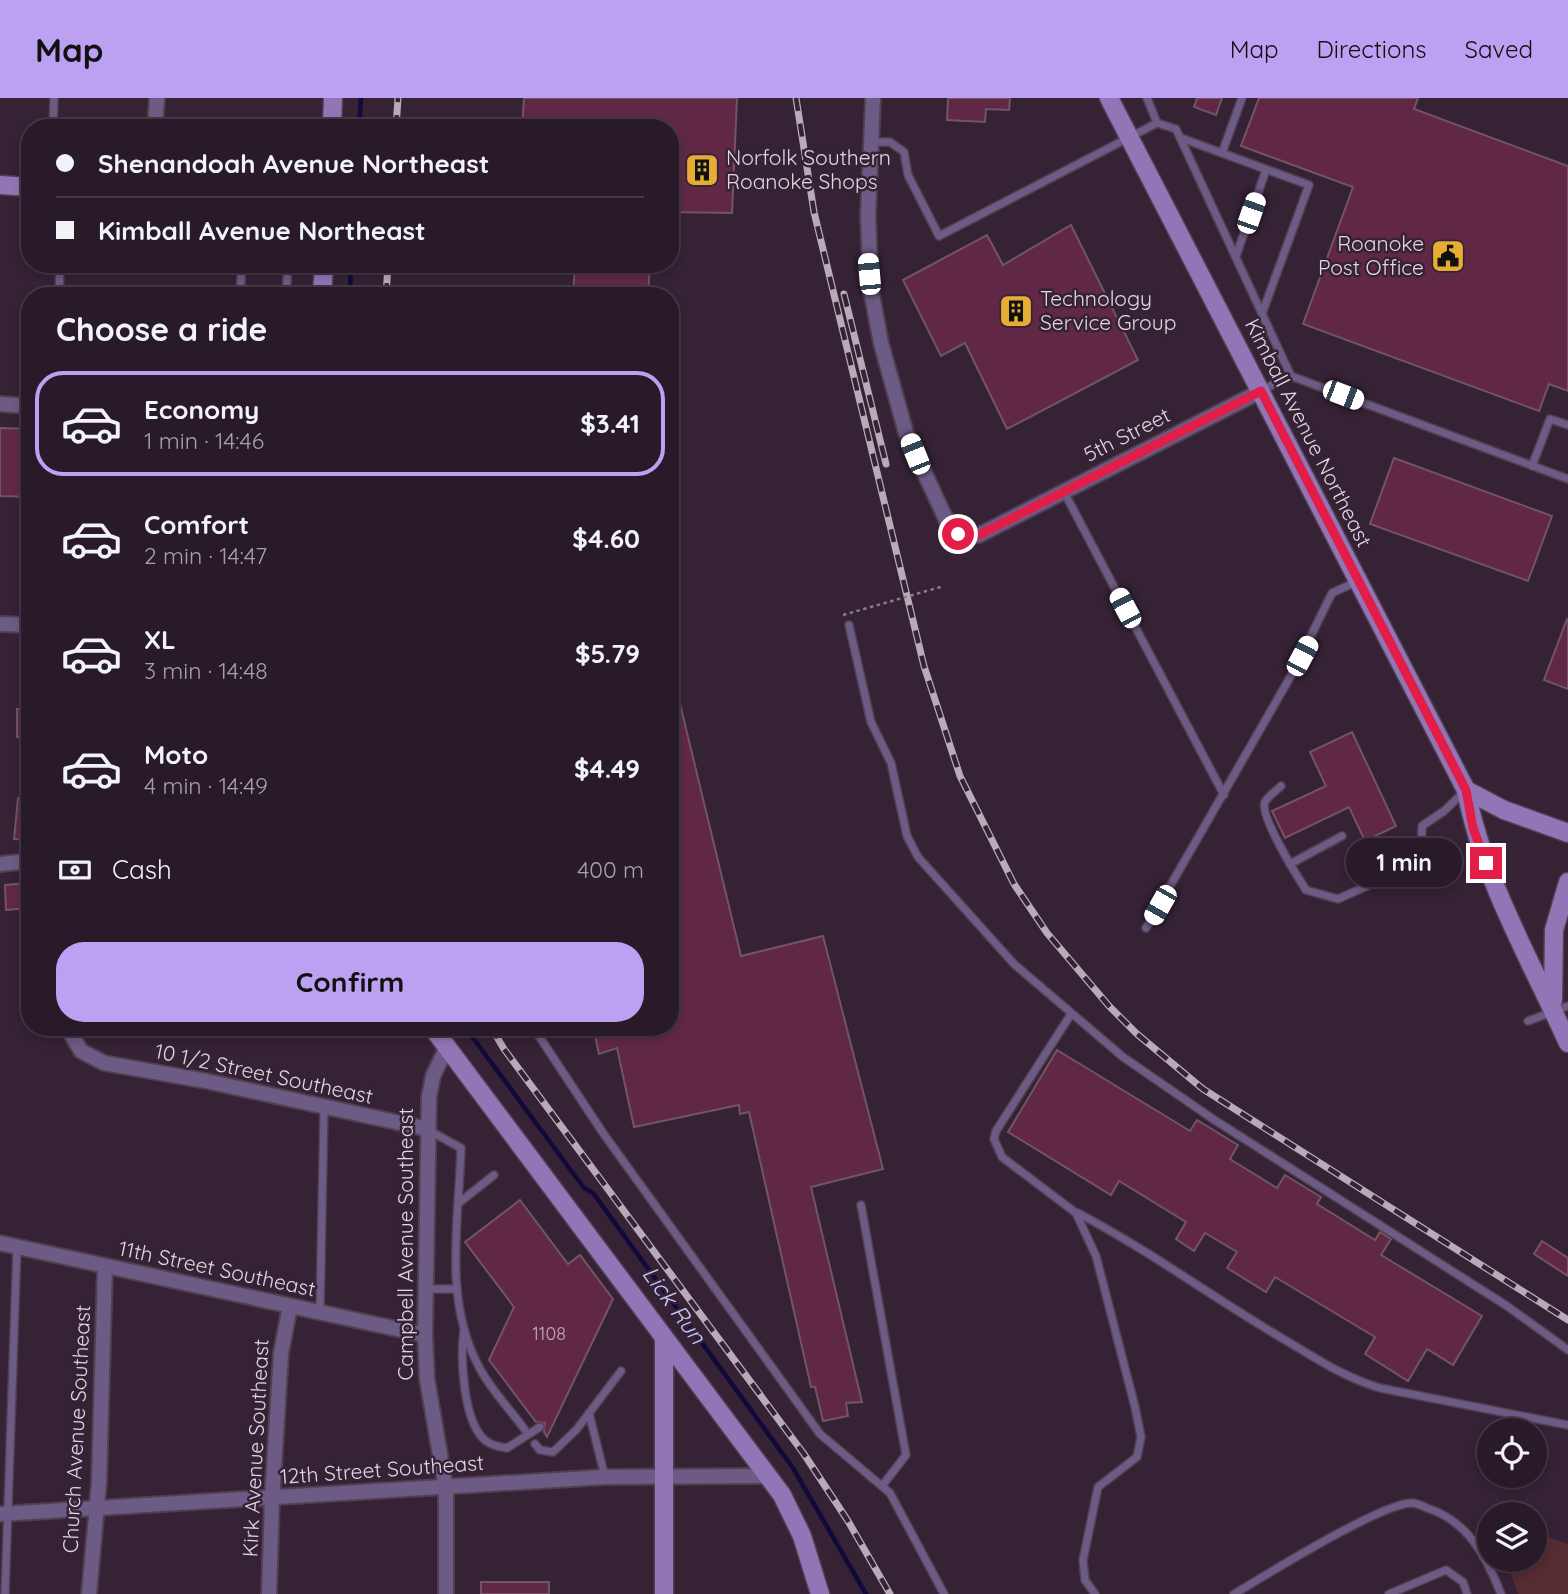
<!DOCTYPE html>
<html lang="en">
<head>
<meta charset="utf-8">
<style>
  body { margin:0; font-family:Quicksand,sans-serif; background:#342734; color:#f1f3f6; height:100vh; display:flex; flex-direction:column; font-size:26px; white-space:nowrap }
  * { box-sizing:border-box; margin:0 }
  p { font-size:23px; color:#a5a1a8 }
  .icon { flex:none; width:38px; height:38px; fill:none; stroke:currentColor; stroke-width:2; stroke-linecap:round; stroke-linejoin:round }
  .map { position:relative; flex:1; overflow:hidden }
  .panel { position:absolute; left:21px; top:189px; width:658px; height:749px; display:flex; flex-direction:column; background:#281a28; border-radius:28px; box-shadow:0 4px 10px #0003,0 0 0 2px #443845 }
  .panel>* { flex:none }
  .banner { position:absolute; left:21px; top:21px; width:658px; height:154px; border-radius:28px; box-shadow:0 4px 10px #0003,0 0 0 2px #443845; display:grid; align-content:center; height:154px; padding:0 35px; background:#281a28 }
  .buttons { position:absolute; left:1477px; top:1320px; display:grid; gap:14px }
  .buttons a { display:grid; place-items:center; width:70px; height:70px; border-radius:50%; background:#281a28; box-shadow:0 4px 10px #0003,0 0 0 2px #443845; font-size:35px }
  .end { position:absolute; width:32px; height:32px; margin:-16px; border:9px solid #e11d48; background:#fff; box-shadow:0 0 0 4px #fff }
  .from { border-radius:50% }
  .bubble { position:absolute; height:49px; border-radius:24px; background:#281a28; box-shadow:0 4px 10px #0003,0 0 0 2px #443845; font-size:23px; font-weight:800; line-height:49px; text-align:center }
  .car { position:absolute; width:21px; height:42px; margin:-21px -10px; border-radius:9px; box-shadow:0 0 5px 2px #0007; background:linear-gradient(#fff 24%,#345 0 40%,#fff 0 76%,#345 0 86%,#fff 0) }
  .banner b { display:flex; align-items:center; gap:24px; height:66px; font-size:26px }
  .banner b+b { border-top:2px solid #443845 }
  .banner i { width:18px; height:18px; background:#f1f3f6 }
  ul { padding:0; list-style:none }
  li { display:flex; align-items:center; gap:21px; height:105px; margin:0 14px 10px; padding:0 21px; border:4px solid transparent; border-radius:28px }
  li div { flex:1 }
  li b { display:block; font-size:26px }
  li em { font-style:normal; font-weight:800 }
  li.selected { border-color:#bca0f2 }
  li>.icon { width:63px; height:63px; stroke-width:1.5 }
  h2 { padding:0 35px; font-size:32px; line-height:84px }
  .pay { display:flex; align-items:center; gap:18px; height:77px; padding:0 35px; font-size:26px }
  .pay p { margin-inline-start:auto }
  .action { display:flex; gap:14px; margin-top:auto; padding:14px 35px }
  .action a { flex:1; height:80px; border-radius:28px; background:#bca0f2; color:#111; font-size:28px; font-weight:800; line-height:80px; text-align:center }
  header { display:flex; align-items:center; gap:42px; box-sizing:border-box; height:98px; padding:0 35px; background:#bca0f2; color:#111 }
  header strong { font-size:33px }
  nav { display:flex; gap:38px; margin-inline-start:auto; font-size:24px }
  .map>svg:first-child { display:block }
  .green { fill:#542c31 }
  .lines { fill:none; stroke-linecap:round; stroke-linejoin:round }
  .stream { stroke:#11093b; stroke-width:4.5 }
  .building { fill:#612846; stroke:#715562; stroke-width:2 }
  .lane-casing { stroke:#513f51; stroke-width:10 }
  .street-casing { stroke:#513f51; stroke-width:18 }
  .secondary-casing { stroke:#513f51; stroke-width:21 }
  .lane { stroke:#6c5b84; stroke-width:7 }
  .street { stroke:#6c5b84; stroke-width:14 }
  .secondary { stroke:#9275b7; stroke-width:18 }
  .rail-casing { stroke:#b8aab8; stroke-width:7 }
  .rail { stroke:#352235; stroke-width:4.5; stroke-dasharray:13; stroke-linecap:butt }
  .path-bridge { stroke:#8a7b8a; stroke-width:2.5; stroke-dasharray:3.5 3.5; stroke-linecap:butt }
  .route { stroke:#e11d48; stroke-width:9 }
  .labels { text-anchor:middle; stroke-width:5; stroke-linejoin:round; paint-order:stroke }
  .number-label { font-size:18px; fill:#c1aaba }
  .poi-label { font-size:21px; fill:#e1d5e1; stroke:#352235; text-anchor:start }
  .street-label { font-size:21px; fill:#e1d5e1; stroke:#352235 }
  .water-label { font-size:23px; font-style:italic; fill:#c4c9fd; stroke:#352235 }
</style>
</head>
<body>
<header>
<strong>Map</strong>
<nav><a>Map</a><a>Directions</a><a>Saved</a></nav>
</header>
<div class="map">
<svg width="1568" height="1496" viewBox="0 0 1568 1496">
  <rect width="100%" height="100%" fill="#352235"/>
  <polygon class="green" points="1535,1435 1568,1446 1568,1496 1518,1496 1505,1461 1535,1461"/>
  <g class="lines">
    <g class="stream">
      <polyline points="359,30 361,0"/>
      <polyline points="350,198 351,166"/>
      <polyline points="465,929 584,1090 593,1095 793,1370 866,1496"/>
    </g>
  </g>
  <g class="building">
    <polygon points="524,0 737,0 732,115 670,114 670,30 522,30"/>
    <polygon points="948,0 1010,0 1009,12 986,11 985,24 947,22"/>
    <polygon points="1197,0 1222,0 1216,17 1194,9"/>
    <polygon points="1259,0 1418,0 1414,11 1568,68 1568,293 1549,286 1539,313 1303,226 1353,89 1241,48"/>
    <polygon points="1071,127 1138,262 1007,331 965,245 941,258 903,182 987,137 1003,167"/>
    <polygon points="575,166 650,166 648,198 573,198"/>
    <polygon points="0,330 30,331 30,399 0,398"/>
    <polygon points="1394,360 1552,418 1528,483 1370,426"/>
    <polygon points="1567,521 1568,522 1568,591 1544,582"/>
    <polygon points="675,585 741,858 823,838 883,1071 811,1089 862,1304 846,1305 848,1318 823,1323 815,1289 811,1289 749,1014 740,1016 739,1007 634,1029 617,950 599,956 593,929 670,929 670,586"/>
    <rect x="17" y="611" width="13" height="28"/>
    <polygon points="1352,634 1396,728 1365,743 1349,709 1285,740 1272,713 1326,688 1310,654"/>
    <polygon points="18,700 30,701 30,742 14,741"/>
    <polygon points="27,785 28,810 6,812 5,787"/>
    <polygon points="1057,952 1190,1033 1197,1022 1238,1047 1230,1061 1277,1090 1285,1077 1321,1099 1317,1106 1375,1142 1380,1134 1391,1141 1381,1157 1482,1218 1453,1267 1427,1251 1408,1283 1365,1256 1375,1239 1275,1179 1266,1194 1227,1170 1237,1154 1205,1135 1194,1153 1176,1141 1186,1124 1119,1083 1111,1097 1008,1034"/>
    <polygon points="520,1102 568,1166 580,1157 613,1201 547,1339 544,1334 545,1325 536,1324 489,1262 514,1209 465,1144"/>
    <polygon points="1542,1143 1568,1160 1568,1178 1534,1156"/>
    <rect x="481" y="1484" width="68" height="12"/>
  </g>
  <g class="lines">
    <g class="lane-casing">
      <g id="lane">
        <polyline points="1147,0 1157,25"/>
        <polyline points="53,30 54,0"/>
        <polyline points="1181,40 1309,87 1263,213"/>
        <polyline points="871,44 890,44 904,54 908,77 939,138 1157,25 1176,31 1291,278"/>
        <polyline points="1222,55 1242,0"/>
        <polyline points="1236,158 1266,72"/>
        <polyline points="309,166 323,167"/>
        <polyline points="59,198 60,166"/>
        <polyline points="240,198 242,166"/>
        <polyline points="286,198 288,166"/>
        <polyline points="1262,292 1291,278 1568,381"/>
        <polyline points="1532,368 1550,321 1568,327"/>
        <polyline points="1064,394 1224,697"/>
        <polyline points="849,527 871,624 891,665 907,738 918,759 1014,866 1123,959 1213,1021 1507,1208 1568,1252"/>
        <path d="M1281 688C1276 693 1268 698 1265 704 1259 717 1297 778 1306 792L1338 801 1421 764 1422 728 1444 713 1465 693"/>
        <polyline points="1290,766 1342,738"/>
        <polyline points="1146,830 1292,576 1332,495 1358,483"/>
        <polyline points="1071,916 996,1033 994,1041 1002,1059 1076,1115 1096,1158 1135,1309 1141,1339 1137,1359 1098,1389 1083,1462 1085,1482 1095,1496"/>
        <polyline points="1528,923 1568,908"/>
        <polyline points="533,929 603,1035 820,1336 890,1395 944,1496"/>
        <path d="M428 1032 461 1050C459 1121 443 1200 478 1267 489 1290 510 1311 525 1332"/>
        <polyline points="460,1104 494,1077"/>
        <polyline points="861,1107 906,1357 882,1388"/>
        <path d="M1078 1115C1150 1153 1215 1201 1285 1242 1316 1260 1345 1280 1380 1290L1568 1327"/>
        <polyline points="425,1191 457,1191"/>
        <polyline points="320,1214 324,1009"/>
        <path d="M464 1232C460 1260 463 1325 486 1343 491 1347 500 1349 507 1350L540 1329"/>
        <polyline points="589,1315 605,1379"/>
        <polyline points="535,1346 540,1352 553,1354 577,1331 621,1273"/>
        <polyline points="5,1496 17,1149"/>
        <path d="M1234 1496C1266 1477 1380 1406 1411 1405 1416 1405 1423 1408 1427 1410 1468 1423 1486 1458 1501 1496"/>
        <polyline points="1389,1496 1446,1472 1463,1484 1467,1496"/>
      </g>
    </g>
    <g class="street-casing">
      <g id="street">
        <polyline points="873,0 868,118 871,192 881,245 906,335 950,430 967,438 979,437 1261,293"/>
        <polyline points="155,30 157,0"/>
        <polyline points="0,306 30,308"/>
        <polyline points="0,526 30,527"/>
        <polyline points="0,766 30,763"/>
        <polyline points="67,929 81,953 104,965 206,983 428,1031"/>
        <polyline points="0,1145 425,1237"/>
        <polyline points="0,1416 605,1379 768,1378"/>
        <polyline points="89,1496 99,1385 105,1168"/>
        <polyline points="269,1496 272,1401 281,1255 290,1208"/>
        <polyline points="446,1496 446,1391 427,1281 425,1237 429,999 433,978 447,949"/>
      </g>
    </g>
    <g class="secondary-casing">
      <g id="secondary">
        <path d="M1109 0 1466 692C1483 781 1531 863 1568 945"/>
        <polyline points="332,30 333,0"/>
        <polyline points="0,87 30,89"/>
        <polyline points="322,198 324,166"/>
        <polyline points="1466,692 1504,712 1568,735"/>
        <polyline points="1553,902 1554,832 1568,784"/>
        <polyline points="432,929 782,1397 802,1438 820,1496"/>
        <polyline points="664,1496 664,1243"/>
      </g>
    </g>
    <use href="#lane" class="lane"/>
    <use href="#street" class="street"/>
    <use href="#secondary" class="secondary"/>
    <g class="rail-casing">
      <g id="rail">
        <polyline points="796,0 814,114 924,568 960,678 1014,786 1047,835 1109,908 1137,936 1203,991 1568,1222"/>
        <polyline points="396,30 398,0"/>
        <polyline points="844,196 886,366"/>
        <polyline points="386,198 388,166"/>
        <polyline points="491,929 504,951 804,1356 848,1423 890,1496"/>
      </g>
    </g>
    <use href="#rail" class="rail"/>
    <polyline class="path-bridge" points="843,517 944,488"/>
  </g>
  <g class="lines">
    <polyline class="route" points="958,436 979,437 1261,293 1466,692 1473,730 1486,765"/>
  </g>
  <defs>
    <g id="building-square" transform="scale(1.75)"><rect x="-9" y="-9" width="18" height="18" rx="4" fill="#e6ac36" stroke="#352235"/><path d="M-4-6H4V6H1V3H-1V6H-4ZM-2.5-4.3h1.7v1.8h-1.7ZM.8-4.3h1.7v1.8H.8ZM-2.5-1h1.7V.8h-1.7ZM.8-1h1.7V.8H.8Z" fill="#111"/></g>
    <g id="civic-square" transform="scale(1.75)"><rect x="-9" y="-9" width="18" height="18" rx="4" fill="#e6ac36" stroke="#352235"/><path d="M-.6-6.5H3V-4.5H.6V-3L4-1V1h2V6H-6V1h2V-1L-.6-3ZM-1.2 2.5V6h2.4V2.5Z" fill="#111"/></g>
  </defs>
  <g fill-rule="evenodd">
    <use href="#building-square" x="702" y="72"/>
    <use href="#civic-square" x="1448" y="158"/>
    <use href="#building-square" x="1016" y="213"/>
  </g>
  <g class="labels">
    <g class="number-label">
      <text x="549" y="1242">1108</text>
    </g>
    <g class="poi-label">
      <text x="726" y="67">Norfolk Southern<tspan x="726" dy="24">Roanoke Shops</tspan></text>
      <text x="1424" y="153" text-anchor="end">Roanoke<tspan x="1424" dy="24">Post Office</tspan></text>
      <text x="1040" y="208">Technology<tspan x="1040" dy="24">Service Group</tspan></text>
    </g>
    <g class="street-label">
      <text transform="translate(1308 335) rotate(63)" y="7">Kimball Avenue Northeast</text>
      <text transform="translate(1127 337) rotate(-27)" y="7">5th Street</text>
      <text transform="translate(264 976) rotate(12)" y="7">10 1/2 Street Southeast</text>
      <text transform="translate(406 1146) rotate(-90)" y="7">Campbell Avenue Southeast</text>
      <text transform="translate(217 1171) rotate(12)" y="7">11th Street Southeast</text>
      <text transform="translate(77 1331) rotate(-87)" y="7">Church Avenue Southeast</text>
      <text transform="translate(256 1350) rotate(-87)" y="7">Kirk Avenue Southeast</text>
      <text transform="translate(382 1372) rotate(-4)" y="7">12th Street Southeast</text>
    </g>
    <g class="water-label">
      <text transform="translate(674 1207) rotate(54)" y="8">Lick Run</text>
    </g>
  </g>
</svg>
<div class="buttons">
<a><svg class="icon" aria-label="locate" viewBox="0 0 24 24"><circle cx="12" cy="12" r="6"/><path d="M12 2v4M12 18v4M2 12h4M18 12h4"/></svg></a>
<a><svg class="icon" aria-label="layers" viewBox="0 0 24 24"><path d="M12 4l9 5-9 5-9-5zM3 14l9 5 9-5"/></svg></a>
</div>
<i class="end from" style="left:958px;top:436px"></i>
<i class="end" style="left:1486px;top:765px"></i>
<div class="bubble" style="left:1346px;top:740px;width:116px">1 min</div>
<i class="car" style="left:1251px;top:115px;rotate:19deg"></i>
<i class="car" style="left:869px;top:176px;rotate:355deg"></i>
<i class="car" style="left:1343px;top:297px;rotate:111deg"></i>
<i class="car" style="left:915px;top:356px;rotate:338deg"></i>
<i class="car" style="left:1125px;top:510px;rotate:332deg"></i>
<i class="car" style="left:1302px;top:558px;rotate:28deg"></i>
<i class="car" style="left:1160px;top:807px;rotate:210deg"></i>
<div class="banner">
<b><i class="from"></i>Shenandoah Avenue Northeast</b>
<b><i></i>Kimball Avenue Northeast</b>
</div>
<section class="panel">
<h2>Choose a ride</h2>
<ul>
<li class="selected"><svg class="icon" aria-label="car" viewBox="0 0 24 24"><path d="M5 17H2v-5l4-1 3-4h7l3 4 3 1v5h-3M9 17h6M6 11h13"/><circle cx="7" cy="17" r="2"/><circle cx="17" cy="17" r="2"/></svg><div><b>Economy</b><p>1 min · 14:46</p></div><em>$3.41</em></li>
<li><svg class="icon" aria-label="car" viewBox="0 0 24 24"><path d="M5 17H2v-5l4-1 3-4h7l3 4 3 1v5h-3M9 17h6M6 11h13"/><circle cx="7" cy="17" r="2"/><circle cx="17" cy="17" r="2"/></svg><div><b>Comfort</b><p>2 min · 14:47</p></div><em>$4.60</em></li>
<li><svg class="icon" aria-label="car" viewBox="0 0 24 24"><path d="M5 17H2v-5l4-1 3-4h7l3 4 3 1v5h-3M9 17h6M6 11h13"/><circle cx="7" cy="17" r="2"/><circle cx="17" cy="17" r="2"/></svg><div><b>XL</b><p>3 min · 14:48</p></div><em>$5.79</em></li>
<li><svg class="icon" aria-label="car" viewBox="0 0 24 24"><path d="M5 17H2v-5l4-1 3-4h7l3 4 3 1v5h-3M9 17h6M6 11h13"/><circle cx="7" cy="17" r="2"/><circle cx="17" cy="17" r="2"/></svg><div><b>Moto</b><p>4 min · 14:49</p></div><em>$4.49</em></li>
</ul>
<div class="pay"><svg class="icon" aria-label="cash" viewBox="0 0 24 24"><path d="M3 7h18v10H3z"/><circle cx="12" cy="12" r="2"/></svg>Cash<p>400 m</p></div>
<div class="action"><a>Confirm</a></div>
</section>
</div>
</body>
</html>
